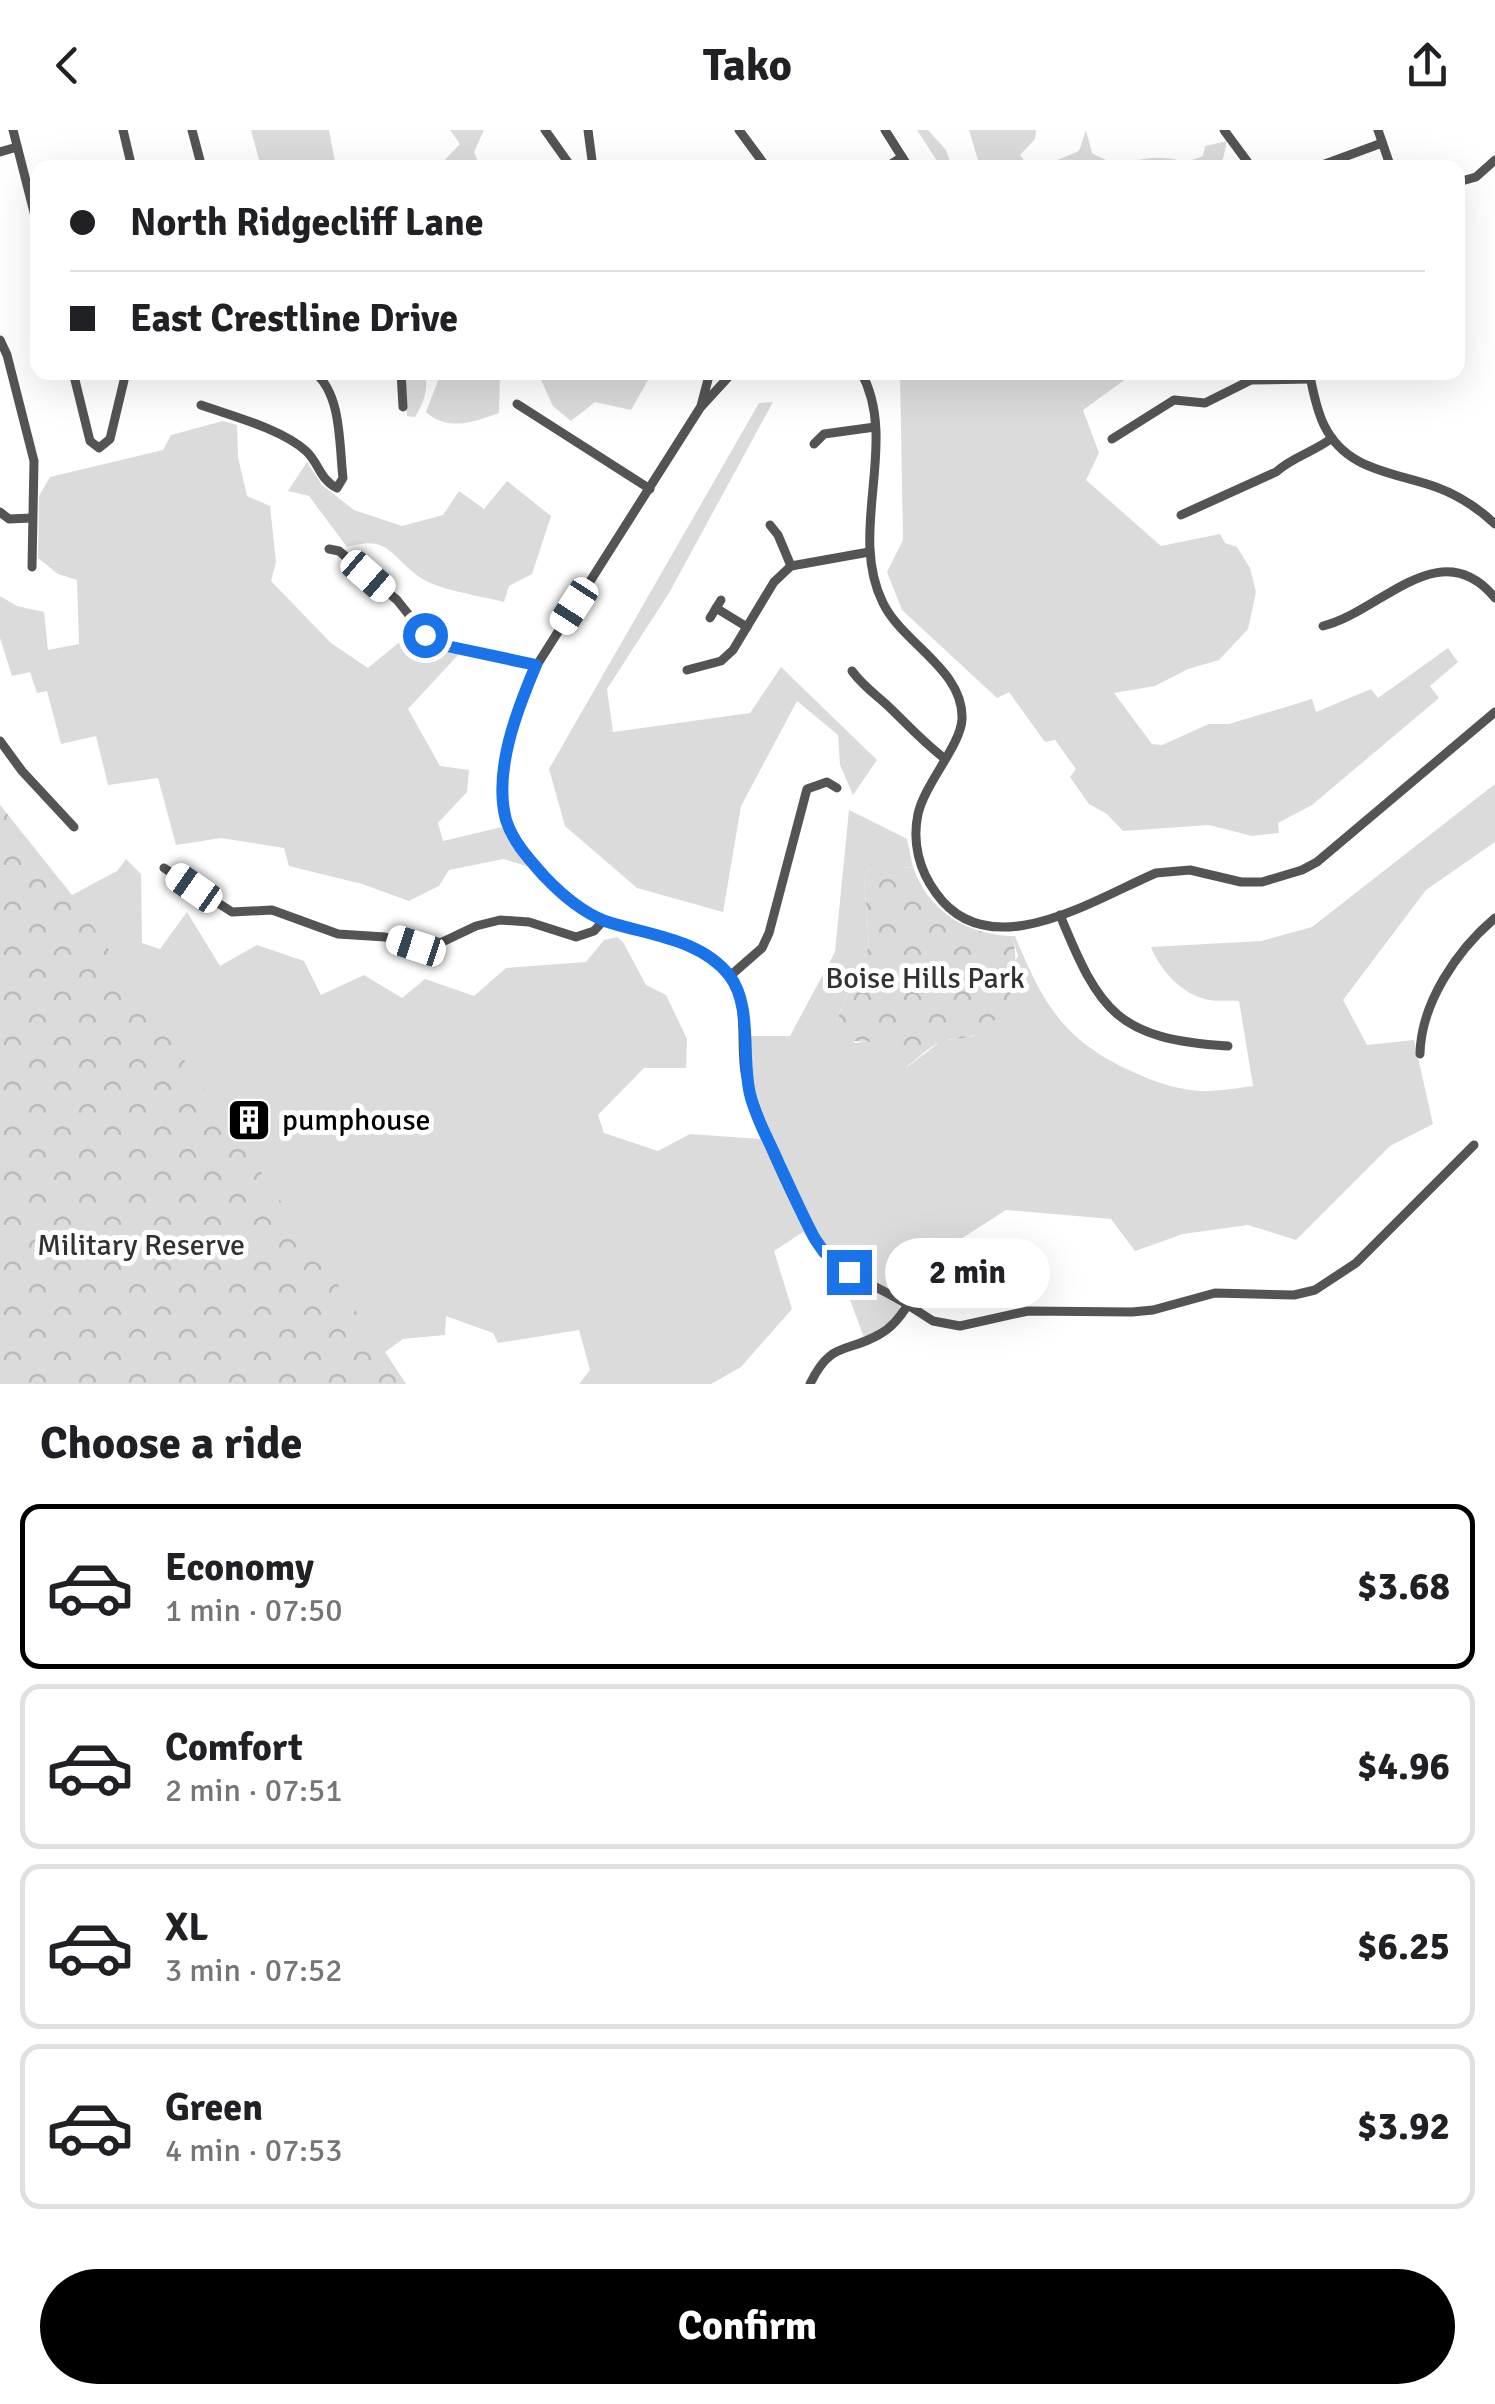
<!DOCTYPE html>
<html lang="en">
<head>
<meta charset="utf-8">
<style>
  body { margin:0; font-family:Signika,sans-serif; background:#f2f2f2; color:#202124; height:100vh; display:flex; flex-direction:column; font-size:38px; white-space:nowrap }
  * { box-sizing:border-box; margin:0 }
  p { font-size:32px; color:#757577 }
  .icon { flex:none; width:55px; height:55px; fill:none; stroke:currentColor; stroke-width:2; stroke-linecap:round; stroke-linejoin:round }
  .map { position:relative; height:1254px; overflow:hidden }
  .details { display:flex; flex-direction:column; background:#fff; flex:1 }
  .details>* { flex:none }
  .banner { position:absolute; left:30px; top:30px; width:1435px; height:220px; border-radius:20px; box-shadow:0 10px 40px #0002; display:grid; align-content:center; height:220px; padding:0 40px; background:#fff }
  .end { position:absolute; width:45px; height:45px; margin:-22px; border:12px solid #1a73e8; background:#fff; box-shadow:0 0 0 5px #fff }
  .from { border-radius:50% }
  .bubble { position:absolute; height:70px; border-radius:35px; background:#fff; box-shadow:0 10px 40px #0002; font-size:32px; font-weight:700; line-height:70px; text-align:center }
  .car { position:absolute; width:30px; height:60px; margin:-30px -15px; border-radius:12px; box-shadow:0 0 8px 2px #0007; background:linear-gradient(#fff 24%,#345 0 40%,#fff 0 76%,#345 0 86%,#fff 0) }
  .banner b { display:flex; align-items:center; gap:35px; height:95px; font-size:38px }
  .banner b+b { border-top:2px solid #e0e0e0 }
  .banner i { width:25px; height:25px; background:#202124 }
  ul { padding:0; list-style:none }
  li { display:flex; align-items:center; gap:30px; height:165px; margin:0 20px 15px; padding:0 20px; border:5px solid #e0e0e0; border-radius:20px }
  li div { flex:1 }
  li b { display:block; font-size:38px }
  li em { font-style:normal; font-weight:700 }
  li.selected { border-color:#000 }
  li>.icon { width:90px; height:90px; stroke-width:1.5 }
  h2 { padding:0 40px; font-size:45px; line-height:120px }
  .action { display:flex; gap:20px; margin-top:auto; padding:20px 40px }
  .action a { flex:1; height:115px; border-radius:60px; background:#000; color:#fff; font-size:40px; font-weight:700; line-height:115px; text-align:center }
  header { display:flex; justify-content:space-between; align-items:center; height:130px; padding:0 40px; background:#fff; font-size:45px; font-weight:700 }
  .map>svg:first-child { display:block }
  .green { fill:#dbdbdb }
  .park { fill:url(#park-crowns) }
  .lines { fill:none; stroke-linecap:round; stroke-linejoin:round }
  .minor { stroke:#545454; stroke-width:9 }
  .route { stroke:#1a73e8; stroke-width:12 }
  .labels { text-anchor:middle; stroke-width:10; stroke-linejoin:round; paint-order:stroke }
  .park-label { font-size:30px; fill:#323232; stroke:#fff }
  .poi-label { font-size:30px; fill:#000; stroke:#fff; text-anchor:start }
</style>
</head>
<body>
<header><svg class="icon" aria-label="back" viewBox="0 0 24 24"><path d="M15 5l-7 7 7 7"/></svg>Tako<svg class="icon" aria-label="share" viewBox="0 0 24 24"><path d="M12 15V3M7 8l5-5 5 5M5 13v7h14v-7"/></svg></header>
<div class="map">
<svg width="1495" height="1254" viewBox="0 0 1495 1254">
  <defs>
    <pattern id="park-crowns" width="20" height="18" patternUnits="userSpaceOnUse" patternTransform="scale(2.5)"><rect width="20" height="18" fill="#dbdbdb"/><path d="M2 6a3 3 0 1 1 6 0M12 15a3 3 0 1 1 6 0" fill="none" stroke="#bababa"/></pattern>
  </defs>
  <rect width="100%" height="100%" fill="#fff"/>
  <g class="green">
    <polygon points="251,0 329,0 336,37 261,37"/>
    <polygon points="450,0 484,0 474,22 480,37 438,37 460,14"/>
    <polygon points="917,0 928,0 946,20 952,37 941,37"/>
    <polygon points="969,0 1036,0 1035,9 1020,25 1029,37 980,37"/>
    <path d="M1086 0 1092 23C1125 43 1134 25 1164 28 1186 29 1176 36 1203 26L1205 16 1227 11 1223 29 1210 37 1038 38 1079 21Z"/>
    <path d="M404 243H424C430 257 423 274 415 287L407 286Z"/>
    <path d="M441 243H500L499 283C474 292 448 302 426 282Z"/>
    <polygon points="538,243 652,243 631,280 595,272 571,291 553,276"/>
    <polygon points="900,243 1134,243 1083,280 1099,323 1086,350 1161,416 1220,404 1225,413 1237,417 1250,438 1256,462 1248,499 1219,530 1188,539 1155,556 1114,563 1152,614 1162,615 1209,594 1229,594 1312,569 1316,582 1371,559 1378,568 1448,518 1458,532 1430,556 1439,568 1312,675 1278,693 1279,703 1252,706 1209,695 1123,701 1107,684 1089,674 1070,647 1076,639 1055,610 1045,612 1009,562 997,568 902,480 887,442 903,410"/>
    <polygon points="773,272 669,463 607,559 613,602 750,583 781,537 877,630 853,665 840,635 838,605 797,571 741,676 723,782 637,758 565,696 549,639 759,273"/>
    <polygon points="223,291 237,295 238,327 247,366 270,376 276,432 271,451 331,513 368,538 414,500 434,515 459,524 408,579 440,636 469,640 467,662 438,693 443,711 502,697 530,737 503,729 449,740 439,756 409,771 362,754 289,736 284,718 221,708 176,715 158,648 108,655 96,606 61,614 47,561 37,563 30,542 12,546 0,508 0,466 17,476 44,482 48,520 79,514 77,450 58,444 38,428 39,366 50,347 163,320 171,305"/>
    <path d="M307 332 322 355 354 380 402 396 443 385 459 361 484 379 507 351 551 386 532 444 509 456 504 472C481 466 439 460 421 448 391 428 390 404 347 417L309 366 288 361Z"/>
    <path d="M1495 654V712L1426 760 1343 870 1367 915 1414 910 1433 994 1390 1016 1296 1110 1248 1095 1183 1104 1135 1121 1111 1089 1006 1080 888 1156 906 1187 880 1209 866 1213 850 1170 856 1162 852 1147 819 1126 803 1102 774 1121 792 1179 741 1237 711 1254H579L590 1240 579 1200 498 1213 493 1203 446 1186 445 1205 403 1209 385 1222 406 1254H0V675L72 765 117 741 126 729 141 744 142 813 160 819 187 782 220 836 257 815 304 831 321 865 364 845 402 868 425 849 474 866 506 838 586 832 604 810 617 807 623 812 646 855 666 865 687 909 686 938H644L598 985 604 1003 658 1021 690 1004 760 1009 745 969 739 906H790L835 822 849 680 907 709 913 737 902 738 873 729 864 750 869 816 836 891 855 913 878 910 896 916 907 937 941 911 974 906 1018 826 1012 806H1015C1043 874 1064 911 1133 942 1155 952 1175 959 1199 961 1217 962 1236 958 1253 956L1239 871C1229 870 1215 872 1205 869 1181 863 1159 839 1151 817L1261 811 1312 797Z"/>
  </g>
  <g class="park">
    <polygon points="0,675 72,766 406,1254 0,1254"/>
    <path d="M873 728 902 738 913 737C929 782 966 804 1012 806 1022 838 1010 888 977 904 965 910 950 907 938 913 927 919 917 929 906 937L896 916C877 909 861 914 842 909L836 891 869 816 864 750Z"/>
  </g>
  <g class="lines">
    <g class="minor">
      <polyline points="13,0 38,98"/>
      <polyline points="123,0 132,38"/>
      <polyline points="192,0 202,38"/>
      <polyline points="545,0 572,38"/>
      <polyline points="588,0 593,38"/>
      <polyline points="739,0 767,38"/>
      <polyline points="885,0 909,38"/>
      <polyline points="1224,0 1252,38"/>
      <polyline points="1378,0 1391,38"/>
      <polyline points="0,22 17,17"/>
      <polyline points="885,38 902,27"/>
      <polyline points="1314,38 1382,13"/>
      <polyline points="1458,52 1476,47 1495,30"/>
      <polyline points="0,210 7,225 34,331 32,437"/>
      <polyline points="73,242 90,311 99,318 110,309 126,242"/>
      <polyline points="401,242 403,277"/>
      <path d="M733 242 700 278 537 535C517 580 493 641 506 690 513 712 529 729 545 746 561 765 582 783 605 791 646 805 701 808 729 845 749 873 740 910 745 942 752 982 805 1108 836 1133 857 1150 885 1160 908 1175"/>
      <path d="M861 242C900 313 847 401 883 473 903 514 964 540 962 589 961 615 925 653 918 684 912 712 919 740 936 763 989 838 1093 770 1156 743L1190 740 1241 752H1262L1302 740 1317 732 1495 582"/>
      <path d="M1309 242C1313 260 1316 279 1324 295 1346 341 1394 342 1436 357 1458 365 1478 378 1495 394"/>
      <polyline points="517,274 650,359"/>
      <path d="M201 275C232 286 282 299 306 321 319 333 320 350 337 358L343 348C339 315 342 264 314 242"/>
      <polyline points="701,276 710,242"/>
      <polyline points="1112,309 1174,270 1205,273 1251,250 1311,249"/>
      <polyline points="814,314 824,304 875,297"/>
      <polyline points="0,382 9,389 32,388"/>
      <path d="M1181 385 1276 342C1292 327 1314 322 1332 308"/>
      <polyline points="770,395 778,405 791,436"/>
      <polyline points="329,419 339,421 397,470 425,505 442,515 537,535"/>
      <polyline points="716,478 747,497"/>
      <polyline points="710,488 721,470"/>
      <path d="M1323 496C1381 482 1440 401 1495 468"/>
      <polyline points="687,540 721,531 733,520 774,452 791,436 869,422"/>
      <path d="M852 541C863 556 875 564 888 576 907 594 923 612 944 628"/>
      <polyline points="0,611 22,641 74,697"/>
      <polyline points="164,738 232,782 272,780 338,804 385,807 416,816 436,815 476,796 500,790 529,792 576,807 594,801 604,790"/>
      <path d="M1060 785C1100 883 1118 909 1228 916"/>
      <polyline points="730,846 762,818 769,803 807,659 827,652 837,658"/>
      <path d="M1420 924C1421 873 1457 820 1495 788"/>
      <path d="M810 1254C831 1210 846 1224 880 1204 893 1197 900 1186 908 1175L933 1191 960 1196 1028 1181 1132 1182 1153 1180 1215 1163 1294 1165 1315 1160 1356 1133 1474 1015"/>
    </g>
  </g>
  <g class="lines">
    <path class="route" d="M425 505 442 515 536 535C517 580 493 641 506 690 513 712 529 729 544 746 561 764 582 782 605 791 646 805 700 808 729 845 753 876 741 927 750 964 756 989 769 1010 779 1034 791 1059 802 1085 815 1109L824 1122 849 1142"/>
  </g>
  <defs>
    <g id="building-square" transform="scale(2.25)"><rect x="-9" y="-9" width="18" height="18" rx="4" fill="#000" stroke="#fff"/><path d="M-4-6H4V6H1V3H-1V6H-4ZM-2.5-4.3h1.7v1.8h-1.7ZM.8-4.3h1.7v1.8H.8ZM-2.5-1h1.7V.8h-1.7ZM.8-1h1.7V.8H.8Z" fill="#fff"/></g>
  </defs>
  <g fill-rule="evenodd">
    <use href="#building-square" x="249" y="990"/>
  </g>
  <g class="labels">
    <g class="park-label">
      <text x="925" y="858">Boise Hills Park</text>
      <text x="141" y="1125">Military Reserve</text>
    </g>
    <g class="poi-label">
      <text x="282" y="1000">pumphouse</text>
    </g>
  </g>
</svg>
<i class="end from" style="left:425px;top:505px"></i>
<i class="end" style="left:849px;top:1142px"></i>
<div class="bubble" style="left:885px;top:1108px;width:165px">2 min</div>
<i class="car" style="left:368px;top:446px;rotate:131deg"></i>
<i class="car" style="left:574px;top:476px;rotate:213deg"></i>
<i class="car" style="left:194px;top:758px;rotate:305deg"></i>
<i class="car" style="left:416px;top:816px;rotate:288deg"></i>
<div class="banner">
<b><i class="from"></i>North Ridgecliff Lane</b>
<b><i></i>East Crestline Drive</b>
</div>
</div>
<section class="details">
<h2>Choose a ride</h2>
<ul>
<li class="selected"><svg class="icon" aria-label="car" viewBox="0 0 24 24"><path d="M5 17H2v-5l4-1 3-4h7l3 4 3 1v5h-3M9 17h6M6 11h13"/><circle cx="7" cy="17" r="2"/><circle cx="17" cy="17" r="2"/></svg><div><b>Economy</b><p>1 min · 07:50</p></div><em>$3.68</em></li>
<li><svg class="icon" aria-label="car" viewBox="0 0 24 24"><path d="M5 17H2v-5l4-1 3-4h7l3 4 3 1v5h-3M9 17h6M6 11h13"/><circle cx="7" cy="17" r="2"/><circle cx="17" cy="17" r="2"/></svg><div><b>Comfort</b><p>2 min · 07:51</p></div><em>$4.96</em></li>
<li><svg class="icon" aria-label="car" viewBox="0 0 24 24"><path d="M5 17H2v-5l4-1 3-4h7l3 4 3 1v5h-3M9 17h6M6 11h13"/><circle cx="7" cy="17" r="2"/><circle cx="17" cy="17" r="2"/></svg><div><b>XL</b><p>3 min · 07:52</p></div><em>$6.25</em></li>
<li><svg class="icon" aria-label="car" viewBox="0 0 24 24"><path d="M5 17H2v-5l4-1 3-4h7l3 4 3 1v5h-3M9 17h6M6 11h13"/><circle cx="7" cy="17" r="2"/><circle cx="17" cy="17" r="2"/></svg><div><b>Green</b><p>4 min · 07:53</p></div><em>$3.92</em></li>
</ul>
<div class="action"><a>Confirm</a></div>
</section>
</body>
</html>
